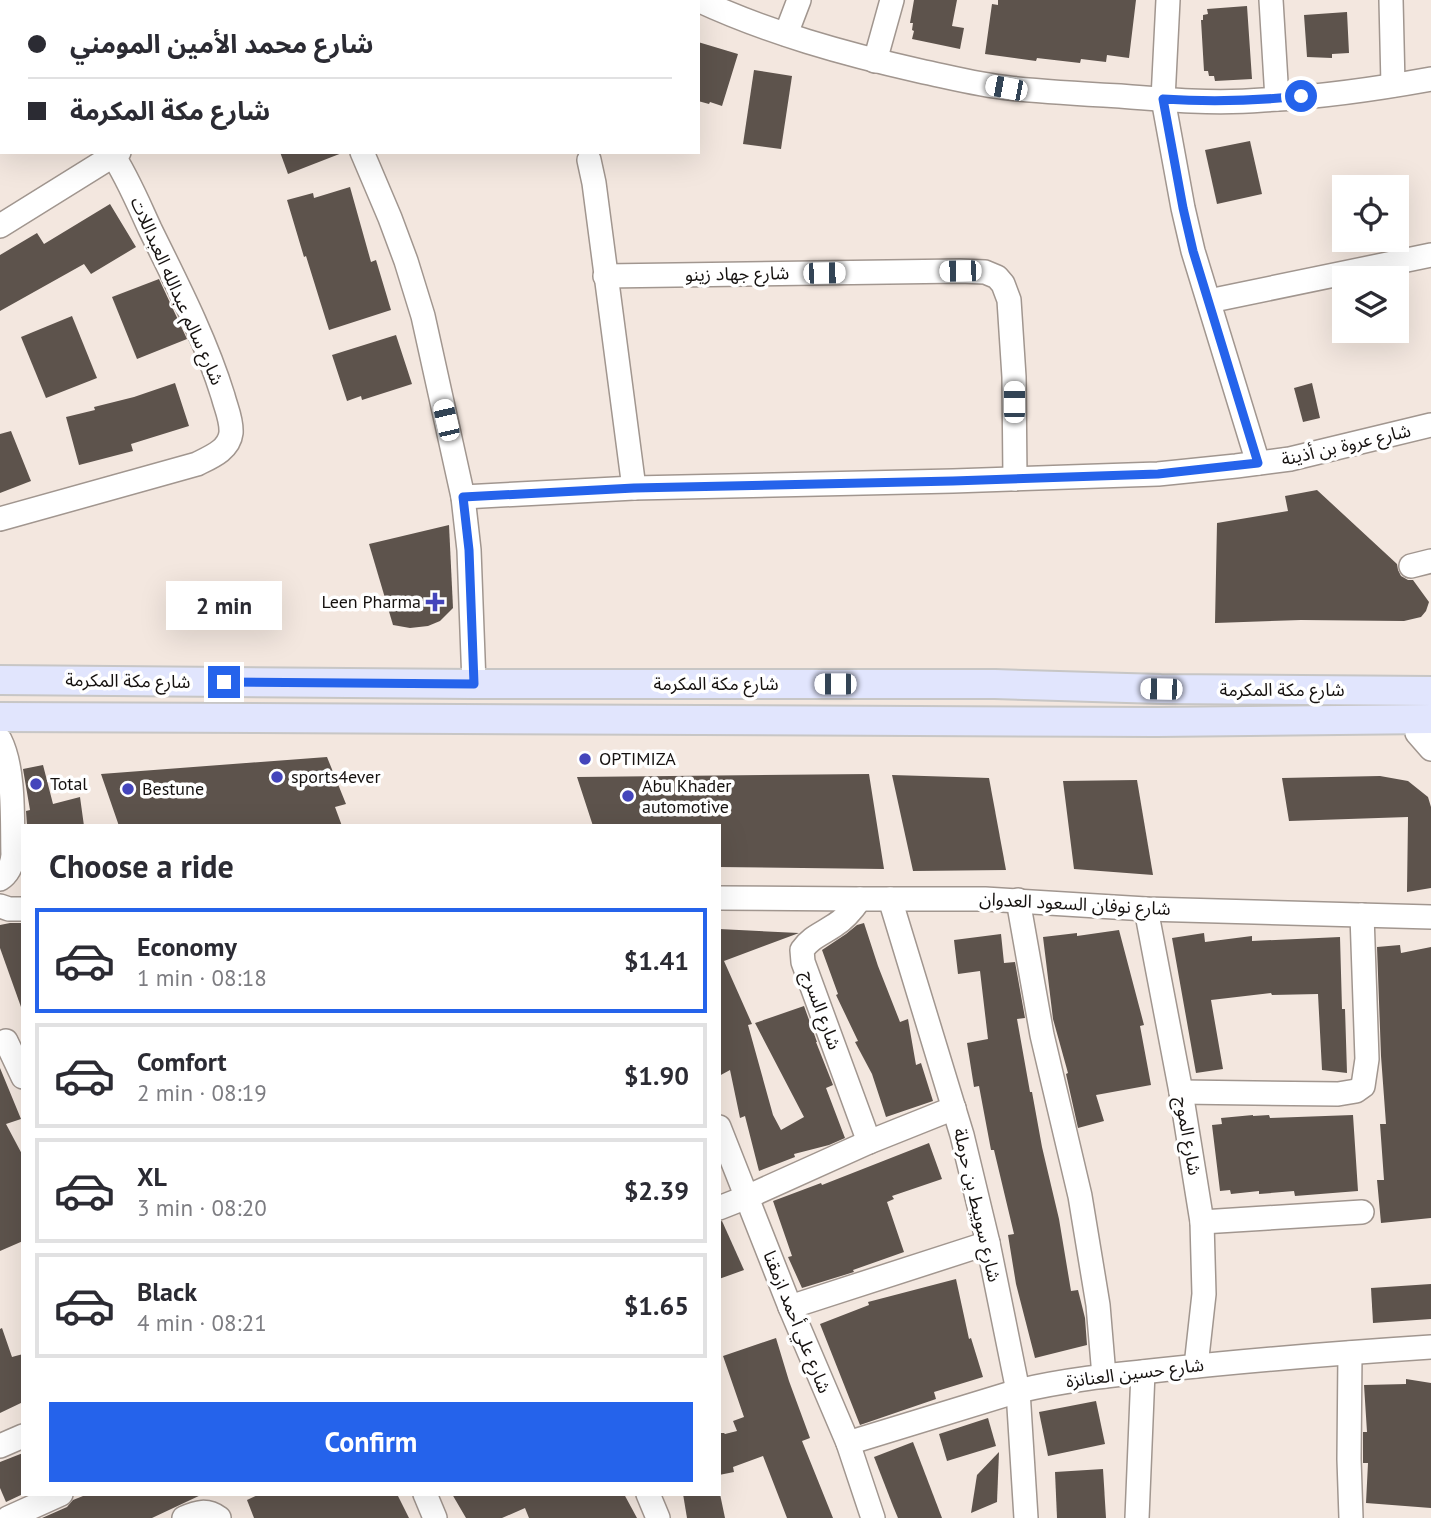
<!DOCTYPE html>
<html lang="en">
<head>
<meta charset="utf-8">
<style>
  body { margin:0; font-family:"PT Sans","Noto Sans Arabic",sans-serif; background:#f2f2f3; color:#2b2b33; height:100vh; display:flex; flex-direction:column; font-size:26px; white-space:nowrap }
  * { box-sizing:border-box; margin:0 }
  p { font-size:23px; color:#7c7c81 }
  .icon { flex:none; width:38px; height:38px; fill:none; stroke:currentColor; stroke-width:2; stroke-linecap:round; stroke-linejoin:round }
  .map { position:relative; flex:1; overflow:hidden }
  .details { position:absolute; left:21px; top:824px; width:700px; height:672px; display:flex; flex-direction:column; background:#fff; border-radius:0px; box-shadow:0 7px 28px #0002 }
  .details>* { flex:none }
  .top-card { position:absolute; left:0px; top:0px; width:700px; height:154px; box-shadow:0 7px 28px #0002; display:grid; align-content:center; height:154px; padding:0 28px; background:#fff }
  .fabs { position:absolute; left:1332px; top:175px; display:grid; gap:14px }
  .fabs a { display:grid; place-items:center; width:77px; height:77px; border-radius:0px; background:#fff; box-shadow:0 7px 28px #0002; font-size:35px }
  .end { position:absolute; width:32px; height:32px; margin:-16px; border:9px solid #2563eb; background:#fff; box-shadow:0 0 0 4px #fff }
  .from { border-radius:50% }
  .bubble { position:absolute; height:49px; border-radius:0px; background:#fff; box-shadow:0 7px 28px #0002; font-size:23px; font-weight:700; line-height:49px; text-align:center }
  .car { position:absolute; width:21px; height:42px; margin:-21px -10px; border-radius:9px; box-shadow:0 0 5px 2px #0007; background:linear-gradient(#fff 24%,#345 0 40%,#fff 0 76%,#345 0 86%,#fff 0) }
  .top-card b { display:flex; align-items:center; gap:24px; height:66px; font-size:26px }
  .top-card b+b { border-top:2px solid #e1e1e2 }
  .top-card i { width:18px; height:18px; background:#2b2b33 }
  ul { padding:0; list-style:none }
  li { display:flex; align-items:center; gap:21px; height:105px; margin:0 14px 10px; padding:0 14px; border:4px solid #e1e1e2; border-radius:0px }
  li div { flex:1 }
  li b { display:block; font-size:26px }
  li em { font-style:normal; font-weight:700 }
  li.on { border-color:#2563eb }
  li>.icon { width:63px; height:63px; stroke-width:1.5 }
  h2 { padding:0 28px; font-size:32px; line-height:84px }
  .button { display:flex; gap:14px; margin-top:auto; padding:14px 28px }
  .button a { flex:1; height:80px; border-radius:0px; background:#2563eb; color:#fff; font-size:28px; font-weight:700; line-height:80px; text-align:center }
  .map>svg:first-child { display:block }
  .building { fill:#5d534c }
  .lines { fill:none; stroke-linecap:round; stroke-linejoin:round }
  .minor-casing { stroke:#a1968f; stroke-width:26 }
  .major-casing { stroke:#c7c6c5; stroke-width:32 }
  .minor { stroke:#fff; stroke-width:23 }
  .major { stroke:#e1e5fd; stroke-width:28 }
  .route { stroke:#2563eb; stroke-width:9 }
  .poi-dot { fill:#4445bb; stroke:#fff; stroke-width:2.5 }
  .labels { text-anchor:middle; stroke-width:7; stroke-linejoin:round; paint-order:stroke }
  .street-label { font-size:18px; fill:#15110f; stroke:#fff }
  .poi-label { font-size:18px; fill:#15110f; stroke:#fff; text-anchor:start }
</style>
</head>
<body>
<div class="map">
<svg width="1431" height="1518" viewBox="0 0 1431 1518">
  <rect width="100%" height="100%" fill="#f3e7df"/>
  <g class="building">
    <polygon points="914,0 957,0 952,26 964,28 960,49 912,39 914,31 912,30 913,23 910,23"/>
    <polygon points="998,0 1136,0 1129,58 1107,55 1106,62 1081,59 1080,63 1037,58 1036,61 985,54 992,4 998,5"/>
    <polygon points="1247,6 1252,79 1215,81 1214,76 1209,76 1208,71 1204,71 1201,20 1203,20 1203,15 1208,14 1207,9"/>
    <polygon points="1347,12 1349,53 1332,54 1332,58 1307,57 1304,15"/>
    <polygon points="698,42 738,54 722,106 710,102 709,104 698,101"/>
    <polygon points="754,70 792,76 781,149 743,144"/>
    <polygon points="1250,141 1262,194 1217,204 1205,150"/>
    <polygon points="280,152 342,152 342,153 288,174"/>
    <polygon points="350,187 371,262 376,260 391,310 329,330 306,256 304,257 287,200 313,193 314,198"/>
    <polygon points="110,204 136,247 91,274 84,264 0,311 0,255 37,233 44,244"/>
    <polygon points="159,279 187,339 137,359 112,297"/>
    <polygon points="72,316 97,378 46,398 21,337"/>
    <polygon points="396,335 412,384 362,400 361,396 347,401 332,355"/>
    <polygon points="175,383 189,426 131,444 133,451 79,465 66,417 95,410 94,407 134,397"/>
    <polygon points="1312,383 1320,418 1303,422 1294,388"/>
    <polygon points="11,431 31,481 0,493 0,434"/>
    <polygon points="1317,490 1397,564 1398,570 1401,576 1408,580 1413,580 1429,602 1426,611 1421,617 1404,621 1301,620 1215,623 1217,523 1288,511 1285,496"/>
    <polygon points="449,525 453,608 440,621 428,626 410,628 393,625 369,544"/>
    <polygon points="327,757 346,804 335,807 342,826 119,826 101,774"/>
    <polygon points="43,765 53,804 80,797 84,826 27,826 26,811 30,810 23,769"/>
    <polygon points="869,774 884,869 719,867 719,826 593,826 577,777"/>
    <polygon points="892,775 989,778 1006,870 913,871"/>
    <polygon points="1380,776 1408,781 1428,797 1431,807 1431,888 1407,892 1408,817 1289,821 1282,778"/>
    <polygon points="1137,780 1153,875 1074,869 1063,781"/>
    <polygon points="10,923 23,923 23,1007 21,1007 0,948 0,925"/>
    <polygon points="864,923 878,966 900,1022 908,1019 916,1065 921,1063 933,1101 886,1117 872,1074 855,1042 858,1041 836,995 838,994 822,950 846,934 857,925"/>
    <polygon points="719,929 799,933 724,961 752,1024 748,1025 773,1115 781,1130 804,1117 755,1023 804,1006 817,1042 816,1042 833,1085 826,1088 845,1138 829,1145 794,1154 795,1157 759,1171 745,1116 740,1118 730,1070 719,1076"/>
    <polygon points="1119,930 1144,1025 1140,1026 1151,1085 1096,1095 1104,1121 1078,1128 1066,1074 1068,1073 1053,1019 1043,937 1077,933 1077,936"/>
    <polygon points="1204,933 1205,942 1252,936 1252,941 1340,937 1342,1009 1345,1009 1347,1073 1322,1070 1318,994 1272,995 1271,993 1211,1000 1223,1069 1196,1073 1172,938"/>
    <polygon points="1001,934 1004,963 1015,962 1025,1018 1017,1019 1030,1092 1032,1092 1042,1147 1059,1219 1071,1291 1078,1290 1085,1318 1087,1345 1035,1358 1016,1284 1008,1235 1014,1234 994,1150 991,1150 979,1086 974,1087 967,1043 988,1039 980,971 958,974 954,940"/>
    <polygon points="1400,945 1401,953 1431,947 1431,1218 1381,1223 1377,1180 1384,1180 1380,1124 1386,1124 1381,1056 1377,947"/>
    <polygon points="0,1068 21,1119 6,1124 23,1156 23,1241 0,1251"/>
    <polygon points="1253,1115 1253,1116 1269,1115 1270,1118 1353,1115 1358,1191 1295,1196 1294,1191 1259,1194 1259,1191 1231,1194 1230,1190 1220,1191 1212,1125 1222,1124 1221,1118"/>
    <polygon points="929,1143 942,1179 892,1196 894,1199 887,1202 904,1252 853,1270 854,1272 802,1288 788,1257 792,1256 773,1201 821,1183 822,1185"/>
    <polygon points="722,1221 744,1270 719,1279 719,1222"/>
    <polygon points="956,1279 969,1339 971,1338 983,1377 934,1392 936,1399 860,1425 820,1324 869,1305 868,1302"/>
    <polygon points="1431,1284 1431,1319 1373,1323 1371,1288"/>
    <polygon points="2,1328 12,1357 23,1354 23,1402 0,1413 0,1329"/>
    <polygon points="776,1338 789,1381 810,1438 802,1441 833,1518 787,1518 763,1456 733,1467 734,1472 719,1475 719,1433 724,1433 725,1434 737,1431 733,1421 744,1417 723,1356"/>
    <polygon points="1406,1379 1431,1383 1431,1508 1366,1503 1368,1463 1363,1463 1363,1432 1367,1432 1364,1385 1406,1384"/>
    <polygon points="1096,1401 1105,1444 1048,1456 1039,1412"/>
    <polygon points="988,1418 996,1446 947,1461 939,1434"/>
    <polygon points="913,1442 942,1518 898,1518 893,1506 874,1457"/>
    <polygon points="999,1452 997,1502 971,1513 977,1475"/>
    <polygon points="23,1453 23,1494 6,1502 0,1488 0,1462"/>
    <polygon points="1103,1469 1106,1518 1057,1518 1055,1472"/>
    <polygon points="88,1494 203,1494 152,1518 42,1518 67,1507 73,1500"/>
    <polygon points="260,1494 397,1494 409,1518 254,1518 247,1500"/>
    <polygon points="452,1494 624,1494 637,1518 529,1518 525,1508 502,1518 466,1518"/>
    <polygon points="683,1494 720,1494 725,1518 687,1518"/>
  </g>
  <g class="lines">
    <g class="minor-casing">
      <g id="minor">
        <polyline points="260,0 261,2"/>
        <polyline points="473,0 474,2"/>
        <path d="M698 0C769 33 845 54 920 71 949 77 979 85 1009 88 1046 92 1083 94 1120 96 1167 100 1215 104 1263 100 1319 97 1376 89 1431 79"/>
        <polyline points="1168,0 1163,99 1183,208 1193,251 1258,463"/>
        <polyline points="1271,0 1277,99"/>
        <polyline points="1391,0 1393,85"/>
        <polyline points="295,2 306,2 310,0"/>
        <polyline points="354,2 355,0"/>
        <polyline points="0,16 2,18"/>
        <polyline points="786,34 799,0"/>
        <polyline points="875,61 892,0"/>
        <polyline points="362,152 390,218 406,261 423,316 463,497 469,550 474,684"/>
        <polyline points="589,160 594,183 634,488"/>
        <polyline points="0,226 119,152"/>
        <polyline points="605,276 960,271 985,272 997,277 1003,284 1009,300 1014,377 1015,479"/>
        <polyline points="1209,301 1431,255"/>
        <polyline points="463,497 634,488 953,481 1158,474 1236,466 1290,459 1431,425"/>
        <path d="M0 519 197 464C211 457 229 450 231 433 232 420 226 408 223 396 205 338 177 284 150 229 138 203 127 176 111 152"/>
        <polyline points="1411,566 1431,561"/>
        <polyline points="1417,733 1431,749"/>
        <path d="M0 740C15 770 12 821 13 855 12 865 9 873 0 879"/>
        <polyline points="719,898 860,899 985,899 1146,909 1431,917"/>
        <path d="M860 899C853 909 845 919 835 925 822 934 811 937 802 950L803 962 869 1142"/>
        <polyline points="890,899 962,1135 988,1243 1018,1391 1026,1518"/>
        <polyline points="1018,900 1042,1035 1080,1196 1098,1305 1104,1376"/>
        <polyline points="0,906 9,909 23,909"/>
        <polyline points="1146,909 1181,1092 1202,1222 1204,1294 1196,1366"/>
        <polyline points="6,1041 23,1077"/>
        <polyline points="1181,1092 1338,1094 1356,1091 1363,1086 1367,1059 1362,915"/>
        <polyline points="719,1127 790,1307 848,1443 873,1518"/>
        <polyline points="719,1208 747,1197 869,1142 954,1108"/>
        <polyline points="1202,1222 1362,1212"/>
        <polyline points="790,1307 988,1243"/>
        <polyline points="1350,1353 1349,1459 1351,1518"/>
        <path d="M848 1443 1018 1391C1064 1380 1112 1375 1160 1370 1250 1360 1340 1353 1431 1347"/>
        <polyline points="0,1446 23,1436"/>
        <polyline points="425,1494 435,1518"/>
        <polyline points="648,1494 658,1518"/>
        <polyline points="8,1518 61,1494"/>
        <path d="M184 1518C197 1512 207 1509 219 1518"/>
        <polyline points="1137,1518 1143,1372"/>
      </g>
    </g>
    <g class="major-casing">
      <g id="major">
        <polyline points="0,680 474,684 995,684 1161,689 1431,691"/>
        <polyline points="0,717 1157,722 1431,719"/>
      </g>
    </g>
    <use href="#minor" class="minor"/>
    <use href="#major" class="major"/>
  </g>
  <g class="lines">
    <path class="route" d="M224 682 474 684 469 550 463 497 634 488 953 481 1158 474 1258 463 1193 251 1183 208 1163 99C1210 102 1255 101 1301 96"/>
  </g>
  <g class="poi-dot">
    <path d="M431.5 591.5h7v7h7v7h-7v7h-7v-7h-7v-7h7z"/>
    <circle cx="585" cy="759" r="7"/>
    <circle cx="277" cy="777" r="7"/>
    <circle cx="36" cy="784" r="7"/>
    <circle cx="128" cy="789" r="7"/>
    <circle cx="628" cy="796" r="7"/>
  </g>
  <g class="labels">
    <g class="street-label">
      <text transform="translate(737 274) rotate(-1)" y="6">شارع جهاد زينو</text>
      <text transform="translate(177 291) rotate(66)" y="6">شارع سالم عبدالله العبداللات</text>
      <text transform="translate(1346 445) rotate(-13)" y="6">شارع عروة بن أذينة</text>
      <text transform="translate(128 681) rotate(1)" y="6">شارع مكة المكرمة</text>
      <text x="716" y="690">شارع مكة المكرمة</text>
      <text x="1282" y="696">شارع مكة المكرمة</text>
      <text transform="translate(1075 904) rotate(3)" y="6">شارع نوفان السعود العدوان</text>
      <text transform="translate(821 1010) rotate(70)" y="6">شارع السرج</text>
      <text transform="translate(1188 1136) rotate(80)" y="6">شارع الموج</text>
      <text transform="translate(977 1205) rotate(77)" y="6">شارع سويبط بن حرملة</text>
      <text transform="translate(797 1322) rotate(68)" y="6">شارع علي أحمد ازمقنا</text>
      <text transform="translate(1135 1373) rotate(-7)" y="6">شارع حسين العنانزة</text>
    </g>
    <g class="poi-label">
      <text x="421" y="608" text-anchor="end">Leen Pharma</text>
      <text x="599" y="765">OPTIMIZA</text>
      <text x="291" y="783">sports4ever</text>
      <text x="50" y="790">Total</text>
      <text x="642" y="792">Abu Khader<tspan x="642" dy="21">automotive</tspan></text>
      <text x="142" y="795">Bestune</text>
    </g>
  </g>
</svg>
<div class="fabs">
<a><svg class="icon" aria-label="locate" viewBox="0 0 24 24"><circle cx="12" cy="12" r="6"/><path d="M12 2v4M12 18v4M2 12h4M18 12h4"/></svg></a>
<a><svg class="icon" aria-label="layers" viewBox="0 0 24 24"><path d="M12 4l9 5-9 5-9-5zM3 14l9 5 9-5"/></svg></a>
</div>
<i class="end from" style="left:1301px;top:96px"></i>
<i class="end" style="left:224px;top:682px"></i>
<div class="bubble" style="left:166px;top:581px;width:116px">2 min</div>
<i class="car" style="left:1006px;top:88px;rotate:281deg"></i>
<i class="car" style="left:960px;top:271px;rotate:269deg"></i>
<i class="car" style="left:824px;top:273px;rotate:89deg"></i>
<i class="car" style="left:1014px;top:402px;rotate:0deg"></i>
<i class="car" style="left:446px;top:420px;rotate:347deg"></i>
<i class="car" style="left:835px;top:684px;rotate:270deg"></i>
<i class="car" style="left:1161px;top:689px;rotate:271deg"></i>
<div class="top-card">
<b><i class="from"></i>شارع محمد الأمين المومني</b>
<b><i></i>شارع مكة المكرمة</b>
</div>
<section class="details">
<h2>Choose a ride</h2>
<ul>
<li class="on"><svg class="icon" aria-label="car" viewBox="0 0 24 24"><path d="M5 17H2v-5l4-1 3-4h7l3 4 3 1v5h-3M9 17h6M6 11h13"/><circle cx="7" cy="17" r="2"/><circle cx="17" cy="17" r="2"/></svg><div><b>Economy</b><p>1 min · 08:18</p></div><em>$1.41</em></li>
<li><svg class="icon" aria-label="car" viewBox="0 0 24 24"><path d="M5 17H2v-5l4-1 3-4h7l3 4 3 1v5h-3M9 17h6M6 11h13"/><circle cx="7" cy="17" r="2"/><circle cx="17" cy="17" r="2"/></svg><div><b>Comfort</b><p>2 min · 08:19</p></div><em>$1.90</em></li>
<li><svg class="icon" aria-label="car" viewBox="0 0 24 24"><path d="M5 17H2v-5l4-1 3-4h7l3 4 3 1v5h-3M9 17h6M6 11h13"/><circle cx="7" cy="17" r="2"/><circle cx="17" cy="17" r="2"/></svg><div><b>XL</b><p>3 min · 08:20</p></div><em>$2.39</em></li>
<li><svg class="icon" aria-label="car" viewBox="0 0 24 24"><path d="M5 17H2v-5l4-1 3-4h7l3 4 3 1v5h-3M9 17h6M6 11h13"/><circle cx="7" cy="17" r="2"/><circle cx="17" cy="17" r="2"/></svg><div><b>Black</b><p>4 min · 08:21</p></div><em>$1.65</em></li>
</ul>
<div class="button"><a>Confirm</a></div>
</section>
</div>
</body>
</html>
